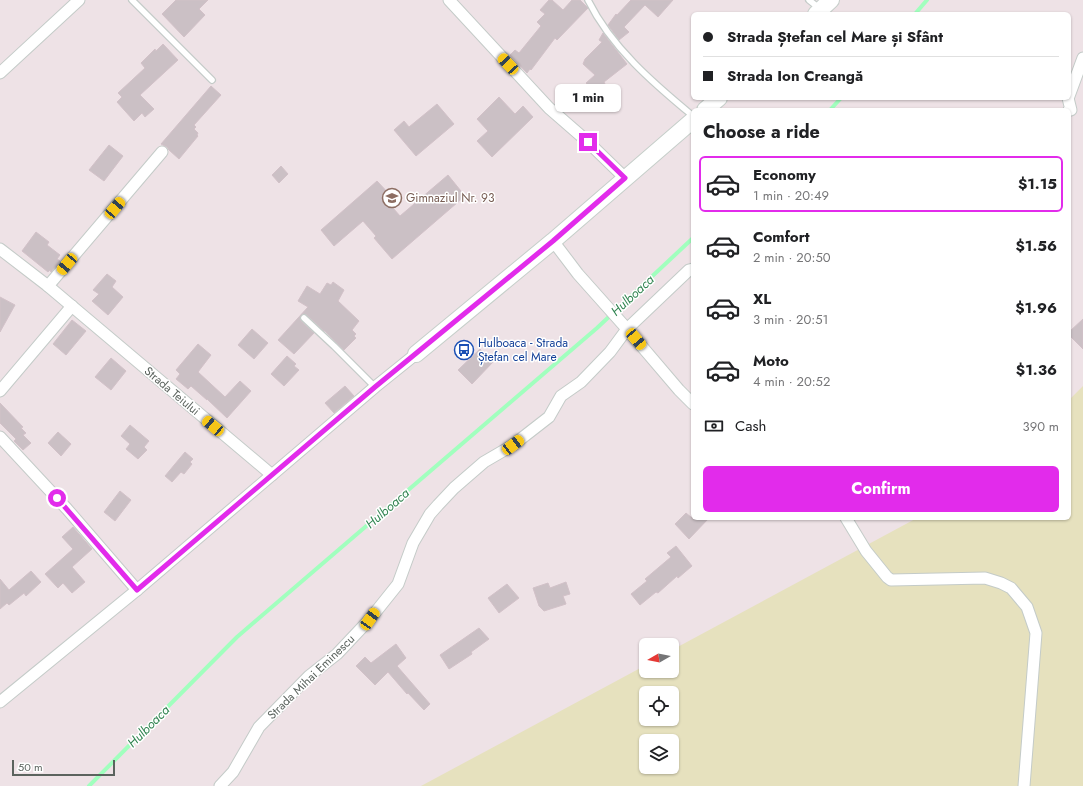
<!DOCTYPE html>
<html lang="en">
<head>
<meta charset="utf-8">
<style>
  body { margin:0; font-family:Jost,sans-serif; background:#f2f2f2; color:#202124; height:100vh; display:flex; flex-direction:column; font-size:15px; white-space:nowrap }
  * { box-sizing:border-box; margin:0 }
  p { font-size:13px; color:#757577 }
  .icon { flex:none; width:22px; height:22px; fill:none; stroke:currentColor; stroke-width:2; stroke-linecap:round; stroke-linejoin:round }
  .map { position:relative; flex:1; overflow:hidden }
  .sheet { position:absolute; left:691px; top:108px; width:380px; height:412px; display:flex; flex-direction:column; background:#fff; border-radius:6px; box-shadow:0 1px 3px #0004 }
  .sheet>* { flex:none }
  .hud { position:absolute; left:691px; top:12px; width:380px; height:88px; border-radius:6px; box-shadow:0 1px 3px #0004; display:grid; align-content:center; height:88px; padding:0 12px; background:#fff }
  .needle { width:26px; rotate:261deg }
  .fabs { position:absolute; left:639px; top:638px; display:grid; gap:8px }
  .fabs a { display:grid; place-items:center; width:40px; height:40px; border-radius:6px; background:#fff; box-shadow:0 1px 3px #0004; font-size:20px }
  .scale { position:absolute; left:12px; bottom:10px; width:103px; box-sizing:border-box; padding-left:4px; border:2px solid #5b635e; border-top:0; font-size:11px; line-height:14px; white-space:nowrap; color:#5b635e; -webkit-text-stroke:3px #fff; paint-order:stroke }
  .end { position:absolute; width:18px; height:18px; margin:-9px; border:5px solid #e22beb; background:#fff; box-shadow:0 0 0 2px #fff }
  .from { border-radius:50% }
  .bubble { position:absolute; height:28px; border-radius:6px; background:#fff; box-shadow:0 1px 3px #0004; font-size:13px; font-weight:700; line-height:28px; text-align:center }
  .car { position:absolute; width:12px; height:24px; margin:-12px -6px; border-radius:5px; box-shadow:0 0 3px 1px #0007; background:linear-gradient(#f5c518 24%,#345 0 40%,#f5c518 0 76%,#345 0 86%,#f5c518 0) }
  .hud b { display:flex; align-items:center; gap:14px; height:38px; font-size:15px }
  .hud b+b { border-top:1px solid #e0e0e0 }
  .hud i { width:10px; height:10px; background:#202124 }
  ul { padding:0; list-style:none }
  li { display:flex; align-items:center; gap:12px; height:56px; margin:0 8px 6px; padding:0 4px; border:2px solid transparent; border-radius:6px }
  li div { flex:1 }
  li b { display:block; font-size:15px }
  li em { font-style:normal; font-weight:700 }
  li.active { border-color:#e22beb }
  li>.icon { width:36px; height:36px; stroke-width:1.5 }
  h2 { padding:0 12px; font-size:18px; line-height:48px }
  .pay { display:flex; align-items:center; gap:10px; height:44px; padding:0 12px; font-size:15px }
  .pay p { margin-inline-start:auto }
  .button { display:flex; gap:8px; margin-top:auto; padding:8px 12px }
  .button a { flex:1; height:46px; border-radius:6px; background:#e22beb; color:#fff; font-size:16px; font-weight:700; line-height:46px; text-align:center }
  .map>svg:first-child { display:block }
  .green { fill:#e6e1be; fill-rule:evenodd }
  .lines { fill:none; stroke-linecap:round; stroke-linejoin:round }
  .stream { stroke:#a1ffbe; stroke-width:4 }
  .building { fill:#cbc0c5; stroke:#d2c1c8 }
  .lane-casing { stroke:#c4cbc8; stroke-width:8 }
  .street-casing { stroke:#c4cbc8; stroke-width:13 }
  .secondary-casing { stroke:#c6cfca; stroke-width:18 }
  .lane { stroke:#fff; stroke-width:5.5 }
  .street { stroke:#fff; stroke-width:11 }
  .secondary { stroke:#fff; stroke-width:16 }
  .route { stroke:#e22beb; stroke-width:5 }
  .labels { text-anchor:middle; stroke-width:3; stroke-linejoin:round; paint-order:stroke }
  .education-label { font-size:12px; fill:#785e54; stroke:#fff; text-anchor:start }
  .transit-label { font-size:12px; fill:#164399; stroke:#fff; text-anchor:start }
  .street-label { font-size:12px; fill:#5b635e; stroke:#fff }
  .water-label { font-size:13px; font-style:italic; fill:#318551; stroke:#fff }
</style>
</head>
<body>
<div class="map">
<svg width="1083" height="786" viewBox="0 0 1083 786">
  <rect width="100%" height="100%" fill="#eee2e6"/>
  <path class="green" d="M1083 386V786H421L646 665V671H672V650L917 518H1069V400ZM646 693H672V719H646ZM646 741H672V767H646Z"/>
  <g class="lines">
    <g class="stream">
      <polyline points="915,14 927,0"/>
      <polyline points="830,110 841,98"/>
      <polyline points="89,786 237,637 597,328 693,238"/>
    </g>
  </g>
  <g class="building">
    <polygon points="176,0 208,0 199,9 205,15 184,37 162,14"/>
    <polygon points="549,0 552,0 563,10 572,0 580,0 588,8 557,40 555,38 531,70 530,69 527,73 510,55 515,50 519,53 541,26 537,22 545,14 540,10"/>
    <polygon points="631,0 673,0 658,17 645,5 624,27 629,32 619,40 608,25 616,14 617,15"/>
    <polygon points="603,33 627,64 604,82 605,84 596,93 586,83 595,75 583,64 585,59 602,42 599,40"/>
    <polygon points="163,44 178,60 140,95 154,109 145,117 142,113 134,121 117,102 122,97 118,93 145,68 141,63 155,49 156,51"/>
    <polygon points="211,86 221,95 194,125 196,127 194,129 198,133 197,135 198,136 179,159 169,150 167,147 161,144"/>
    <polygon points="499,97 515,114 523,106 533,117 492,157 477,141 488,131 477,119"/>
    <polygon points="437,104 454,124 416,156 394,130 404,121 409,127"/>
    <polygon points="109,145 123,156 104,181 89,170"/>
    <polygon points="281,166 288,174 279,183 272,175"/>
    <polygon points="448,175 465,196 392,259 374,238 376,236 363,221 334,246 321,230 377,181 391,196 386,200 400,216"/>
    <polygon points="36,232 49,242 47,245 60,255 57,259 60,261 51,272 50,270 48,272 22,251"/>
    <polygon points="107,274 116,281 112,287 123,297 108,315 92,301 99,294 93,290"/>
    <polygon points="333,282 344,290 338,301 359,321 352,330 356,334 354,336 356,338 344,350 325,331 324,331 307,315 303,314 301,315 300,320 314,333 294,354 278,340 308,307 298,301 307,286 320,294 327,283 331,285"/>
    <polygon points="0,297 15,305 0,332"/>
    <polygon points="1083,319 1083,349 1069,335 1069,332"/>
    <polygon points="72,320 86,331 66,355 53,344"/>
    <polygon points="252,329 268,343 254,359 238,345"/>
    <polygon points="198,344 211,355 198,372 225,397 240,381 251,391 227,418 207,399 207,400 191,386 188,389 176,379 180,374 176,370"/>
    <polygon points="480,349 493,362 472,384 458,370"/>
    <polygon points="287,356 296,364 294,366 299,370 284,386 271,374"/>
    <polygon points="111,358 126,371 111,390 95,377"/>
    <polygon points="345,386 354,396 334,413 325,403"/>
    <polygon points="0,403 23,427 21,428 26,433 23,435 31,443 23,450 14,441 16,439 0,423"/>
    <polygon points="130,425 149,441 144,447 147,450 138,459 126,449 130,444 121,436"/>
    <polygon points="58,432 71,444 61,456 48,443"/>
    <polygon points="185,452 193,459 190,462 192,464 184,474 181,472 172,482 165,476"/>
    <polygon points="120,491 131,500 115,521 104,512"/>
    <polygon points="686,513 692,518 709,518 689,539 675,524"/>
    <polygon points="73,527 92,549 72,567 85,582 72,593 63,583 58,588 45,574 73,549 62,537"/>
    <polygon points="676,546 692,566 678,578 677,576 658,593 656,592 640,605 631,594 647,581 645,579 671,557 667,553"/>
    <polygon points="31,571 41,582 26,596 24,593 9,605 7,603 0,609 0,579 9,590"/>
    <polygon points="566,582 570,594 563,596 566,604 544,611 539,606 533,588 548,583 550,588"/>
    <polygon points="507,584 519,598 499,613 488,598"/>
    <polygon points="479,628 489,639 471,652 472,654 449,669 440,655"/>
    <polygon points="396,644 406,658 397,666 430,704 424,710 408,693 407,694 388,672 375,685 356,666 365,657 371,663"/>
  </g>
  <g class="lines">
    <g class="lane-casing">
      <g id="lane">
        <polyline points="132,0 212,80"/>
        <path d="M588 0C611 47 653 83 693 116"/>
        <polyline points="809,0 819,8"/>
        <polyline points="304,318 334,346 375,387"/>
      </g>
    </g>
    <g class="street-casing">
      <g id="street">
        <polyline points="449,0 549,108 588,142 625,178"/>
        <polyline points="0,73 79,0"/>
        <polyline points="1069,96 1083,58"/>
        <polyline points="1068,98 1071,110 1069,110"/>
        <polyline points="553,241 578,274 627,329 679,390 693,404"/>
        <polyline points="0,249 48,286 272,475"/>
        <polyline points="48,286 162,152"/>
        <polyline points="0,391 72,306"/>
        <polyline points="0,437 67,509 137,590"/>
        <polyline points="846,518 866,551 887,577 891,580 985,578 1001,583 1011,588 1027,607 1036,633 1024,786"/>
        <polyline points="0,702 137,590 375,387 416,354"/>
        <polyline points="220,786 233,772 259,727 309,676 337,654 370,619 398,584 413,543 430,514 438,505 454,488 484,462 513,445 549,417 561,396 581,382 610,352 627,329 689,270 693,269"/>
      </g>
    </g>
    <g class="secondary-casing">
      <g id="secondary">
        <polyline points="816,14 831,0"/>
        <polyline points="705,110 719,98"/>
        <polyline points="416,354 553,241 693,120"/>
      </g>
    </g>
    <use href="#lane" class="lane"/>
    <use href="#street" class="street"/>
    <use href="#secondary" class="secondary"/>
  </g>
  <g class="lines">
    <polyline class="route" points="57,498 137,590 375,387 553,241 625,178 588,142"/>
  </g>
  <defs>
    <g id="school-ring" transform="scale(1)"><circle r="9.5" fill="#fff" stroke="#8d6e63" stroke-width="1.5"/><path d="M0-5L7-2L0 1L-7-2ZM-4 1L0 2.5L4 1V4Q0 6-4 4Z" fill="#8d6e63"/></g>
    <g id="bus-ring" transform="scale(1)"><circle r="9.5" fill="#fff" stroke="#1a4fb4" stroke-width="1.5"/><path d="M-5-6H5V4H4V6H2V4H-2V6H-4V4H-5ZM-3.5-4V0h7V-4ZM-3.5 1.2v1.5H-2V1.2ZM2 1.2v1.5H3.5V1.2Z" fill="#1a4fb4"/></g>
  </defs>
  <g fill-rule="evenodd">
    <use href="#school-ring" x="392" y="198"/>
    <use href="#bus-ring" x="464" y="350"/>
  </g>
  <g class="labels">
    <g class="education-label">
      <text x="406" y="202">Gimnaziul Nr. 93</text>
    </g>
    <g class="transit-label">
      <text x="478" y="347">Hulboaca - Strada<tspan x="478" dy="14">Ștefan cel Mare</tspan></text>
    </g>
    <g class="street-label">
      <text transform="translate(172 391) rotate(40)" y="4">Strada Teiului</text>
      <text transform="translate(311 677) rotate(-44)" y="4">Strada Mihai Eminescu</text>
    </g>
    <g class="water-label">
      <text transform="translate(632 295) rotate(-43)" y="5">Hulboaca</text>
      <text transform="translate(387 508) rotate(-41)" y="5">Hulboaca</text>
      <text transform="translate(148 726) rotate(-45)" y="5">Hulboaca</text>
    </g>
  </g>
</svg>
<div class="fabs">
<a><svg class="needle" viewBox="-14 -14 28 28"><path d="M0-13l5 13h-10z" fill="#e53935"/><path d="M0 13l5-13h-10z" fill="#757577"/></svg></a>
<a><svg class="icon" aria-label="locate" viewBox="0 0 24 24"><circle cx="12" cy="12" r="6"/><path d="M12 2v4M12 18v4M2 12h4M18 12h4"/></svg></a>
<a><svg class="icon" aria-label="layers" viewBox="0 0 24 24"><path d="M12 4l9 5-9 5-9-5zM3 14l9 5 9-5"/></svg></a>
</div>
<div class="scale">50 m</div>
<i class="end from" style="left:57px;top:498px"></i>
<i class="end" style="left:588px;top:142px"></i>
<div class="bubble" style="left:555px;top:84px;width:66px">1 min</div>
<i class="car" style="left:508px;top:64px;rotate:317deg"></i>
<i class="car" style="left:115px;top:208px;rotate:40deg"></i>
<i class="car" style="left:67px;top:264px;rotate:220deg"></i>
<i class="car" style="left:636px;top:339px;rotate:140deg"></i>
<i class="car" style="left:213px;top:426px;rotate:310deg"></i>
<i class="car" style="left:513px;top:445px;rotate:53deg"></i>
<i class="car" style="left:370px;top:619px;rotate:35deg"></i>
<div class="hud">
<b><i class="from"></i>Strada Ștefan cel Mare și Sfânt</b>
<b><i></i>Strada Ion Creangă</b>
</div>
<section class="sheet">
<h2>Choose a ride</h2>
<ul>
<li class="active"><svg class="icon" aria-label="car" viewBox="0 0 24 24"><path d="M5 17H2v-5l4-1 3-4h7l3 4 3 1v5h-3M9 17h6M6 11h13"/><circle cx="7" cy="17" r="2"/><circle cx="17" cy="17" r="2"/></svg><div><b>Economy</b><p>1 min · 20:49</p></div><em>$1.15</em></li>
<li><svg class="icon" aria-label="car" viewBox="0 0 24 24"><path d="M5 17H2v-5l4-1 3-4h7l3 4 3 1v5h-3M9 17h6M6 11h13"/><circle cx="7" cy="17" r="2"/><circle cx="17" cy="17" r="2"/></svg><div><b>Comfort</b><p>2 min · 20:50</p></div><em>$1.56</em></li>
<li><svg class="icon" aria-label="car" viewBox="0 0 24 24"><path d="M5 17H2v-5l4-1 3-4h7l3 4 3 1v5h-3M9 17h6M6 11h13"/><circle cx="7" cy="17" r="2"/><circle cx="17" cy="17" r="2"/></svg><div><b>XL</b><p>3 min · 20:51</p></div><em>$1.96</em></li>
<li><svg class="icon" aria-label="car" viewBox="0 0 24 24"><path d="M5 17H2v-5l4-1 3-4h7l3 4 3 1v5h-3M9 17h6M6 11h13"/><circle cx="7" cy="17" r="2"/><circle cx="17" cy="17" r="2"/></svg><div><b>Moto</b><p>4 min · 20:52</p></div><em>$1.36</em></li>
</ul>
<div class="pay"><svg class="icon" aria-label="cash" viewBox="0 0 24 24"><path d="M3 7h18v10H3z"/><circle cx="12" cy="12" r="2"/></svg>Cash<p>390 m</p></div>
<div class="button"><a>Confirm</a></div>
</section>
</div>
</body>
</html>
